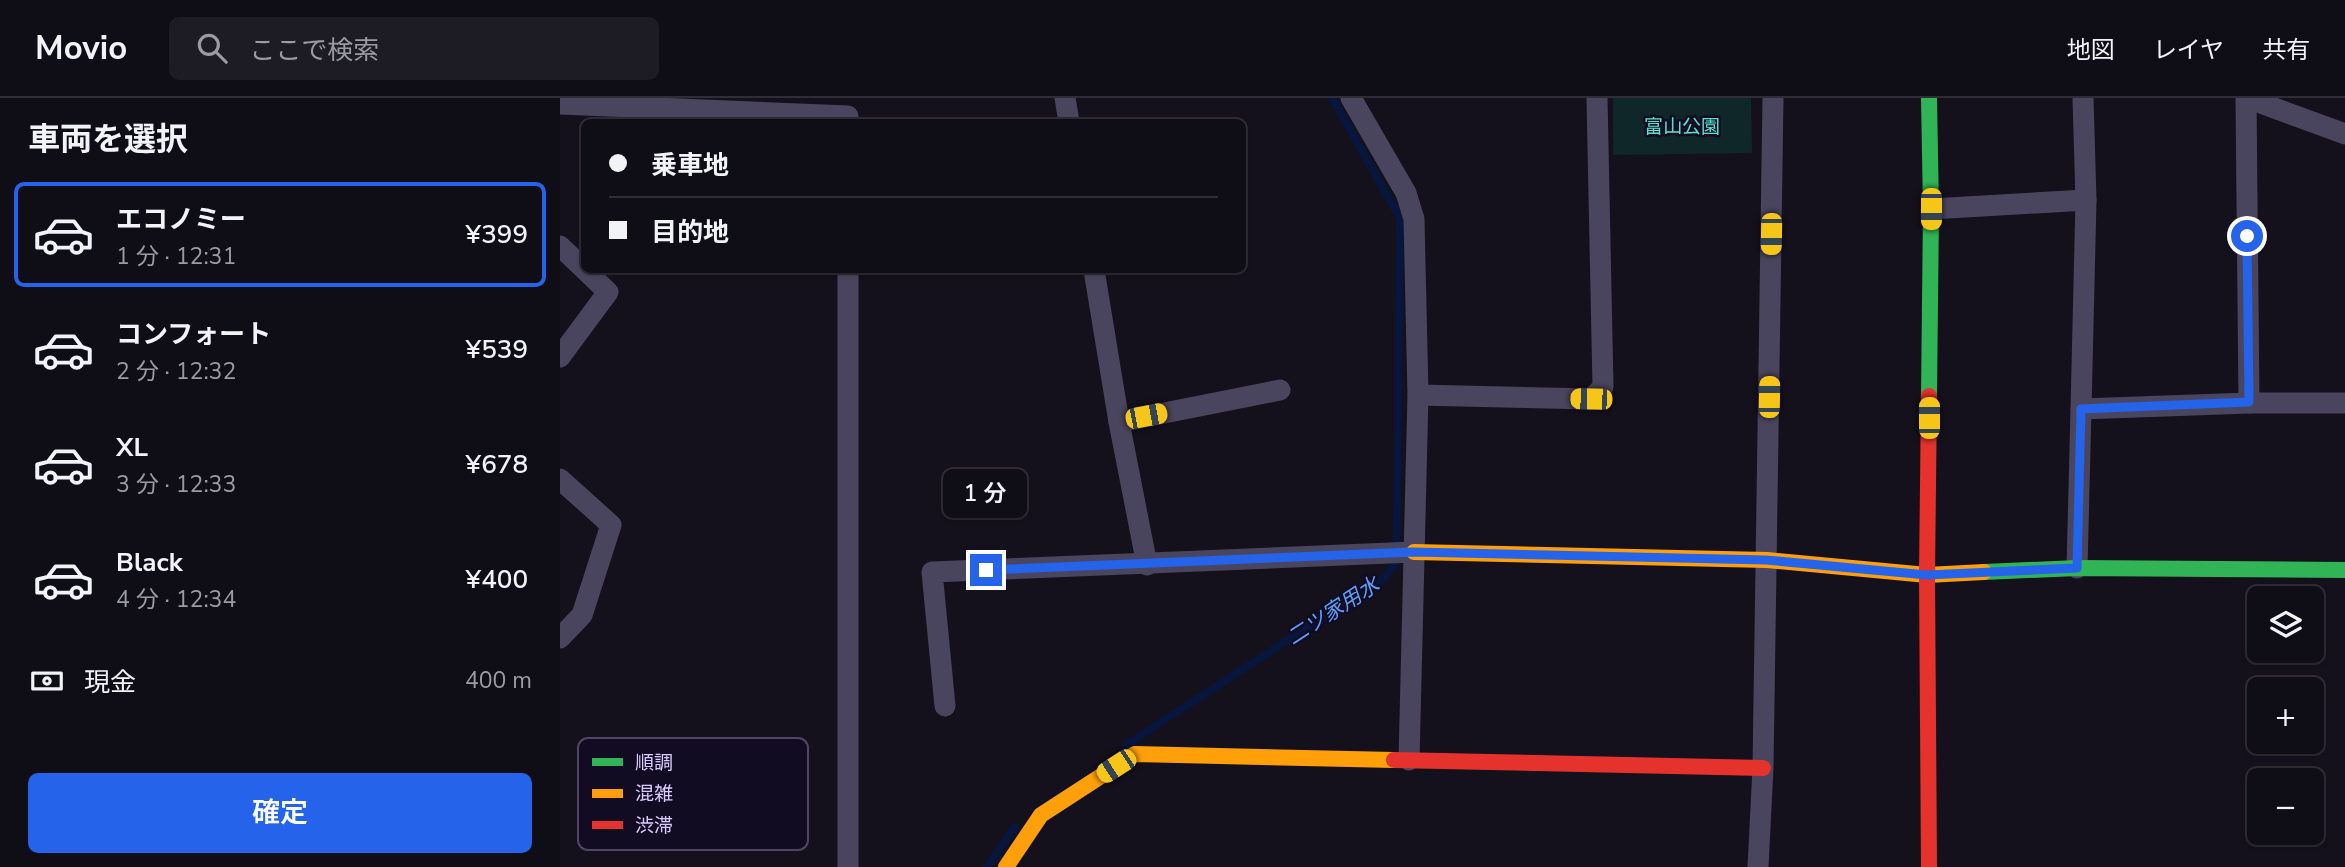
<!DOCTYPE html>
<html lang="ja">
<head>
<meta charset="utf-8">
<style>
  body { margin:0; font-family:"Nunito Sans","Noto Sans JP",sans-serif; background:#1d1b23; color:#f1f3f6; height:100vh; display:flex; flex-direction:column; font-size:26px; white-space:nowrap }
  * { box-sizing:border-box; margin:0 }
  p { font-size:23px; color:#9b9ca1 }
  .icon { flex:none; width:38px; height:38px; fill:none; stroke:currentColor; stroke-width:2; stroke-linecap:round; stroke-linejoin:round }
  .map { position:relative; flex:1; overflow:hidden }
  .sheet { display:flex; flex-direction:column; background:#0f0d16; width:560px }
  .sheet>* { flex:none }
  .top-card { position:absolute; left:21px; top:21px; width:665px; height:154px; border-radius:10px; box-shadow:0 2px 5px #0004,0 0 0 2px #2f2d35; display:grid; align-content:center; height:154px; padding:0 28px; background:#0f0d16 }
  .buttons { position:absolute; left:1687px; top:488px; display:grid; gap:14px }
  .buttons a { display:grid; place-items:center; width:77px; height:77px; border-radius:10px; background:#0f0d16; box-shadow:0 2px 5px #0004,0 0 0 2px #2f2d35; font-size:35px }
  .end { position:absolute; width:32px; height:32px; margin:-16px; border:9px solid #2563eb; background:#fff; box-shadow:0 0 0 4px #fff }
  .from { border-radius:50% }
  .bubble { position:absolute; height:49px; border-radius:10px; background:#0f0d16; box-shadow:0 2px 5px #0004,0 0 0 2px #2f2d35; font-size:23px; font-weight:600; line-height:49px; text-align:center }
  .car { position:absolute; width:21px; height:42px; margin:-21px -10px; border-radius:9px; box-shadow:0 0 5px 2px #0007; background:linear-gradient(#f5c518 24%,#345 0 40%,#f5c518 0 76%,#345 0 86%,#f5c518 0) }
  .top-card b { display:flex; align-items:center; gap:24px; height:66px; font-size:26px }
  .top-card b+b { border-top:2px solid #2f2d35 }
  .top-card i { width:18px; height:18px; background:#f1f3f6 }
  ul { padding:0; list-style:none }
  li { display:flex; align-items:center; gap:21px; height:105px; margin:0 14px 10px; padding:0 14px; border:4px solid transparent; border-radius:10px }
  li div { flex:1 }
  li b { display:block; font-size:26px }
  li em { font-style:normal; font-weight:600 }
  li.selected { border-color:#2563eb }
  li>.icon { width:63px; height:63px; stroke-width:1.5 }
  h2 { padding:0 28px; font-size:32px; line-height:84px }
  .pay { display:flex; align-items:center; gap:18px; height:77px; padding:0 28px; font-size:26px }
  .pay p { margin-inline-start:auto }
  .button { display:flex; gap:14px; margin-top:auto; padding:14px 28px }
  .button a { flex:1; height:80px; border-radius:10px; background:#2563eb; color:#fff; font-size:28px; font-weight:600; line-height:80px; text-align:center }
  header { display:flex; align-items:center; gap:42px; box-sizing:border-box; height:98px; padding:0 35px; background:#0f0d16; border-bottom:2px solid #2f2d35 }
  header strong { font-size:33px }
  nav { display:flex; gap:38px; margin-inline-start:auto; font-size:24px }
  .search { width:490px; height:63px; background:#1d1b23; display:flex; align-items:center; gap:18px; box-sizing:border-box; padding:0 24px; border-radius:10px; color:#9b9ca1; font-size:26px }
  main { display:flex; flex:1; min-height:0 }
  .map>svg:first-child { display:block }
  .green { fill:#10272a }
  .lines { fill:none; stroke-linecap:round; stroke-linejoin:round }
  .stream { stroke:#08153d; stroke-width:8 }
  .street { stroke:#4a455e; stroke-width:21 }
  .fast { stroke:#30b455; stroke-width:16 }
  .slow { stroke:#ff9f0a; stroke-width:16 }
  .jam { stroke:#e5322d; stroke-width:16 }
  .route { stroke:#2563eb; stroke-width:9 }
  .labels { text-anchor:middle; stroke-width:5; stroke-linejoin:round; paint-order:stroke }
  .park-label { font-size:19px; fill:#54e5d1; stroke:#120c22 }
  .water-label { font-size:21px; font-style:italic; fill:#5ba1ff; stroke:#120c22 }
  .key { fill:#120c22; stroke:#4e4664; stroke-width:2 }
  .key-label { font-size:19px; fill:#d9cdff }
</style>
</head>
<body>
<header>
<strong>Movio</strong>
<div class="search"><svg class="icon" aria-label="search" viewBox="0 0 24 24"><circle cx="10" cy="10" r="6"/><path d="M15 15l6 6"/></svg>ここで検索</div>
<nav><a>地図</a><a>レイヤ</a><a>共有</a></nav>
</header>
<main>
<section class="sheet">
<h2>車両を選択</h2>
<ul>
<li class="selected"><svg class="icon" aria-label="car" viewBox="0 0 24 24"><path d="M5 17H2v-5l4-1 3-4h7l3 4 3 1v5h-3M9 17h6M6 11h13"/><circle cx="7" cy="17" r="2"/><circle cx="17" cy="17" r="2"/></svg><div><b>エコノミー</b><p>1 分 · 12:31</p></div><em>¥399</em></li>
<li><svg class="icon" aria-label="car" viewBox="0 0 24 24"><path d="M5 17H2v-5l4-1 3-4h7l3 4 3 1v5h-3M9 17h6M6 11h13"/><circle cx="7" cy="17" r="2"/><circle cx="17" cy="17" r="2"/></svg><div><b>コンフォート</b><p>2 分 · 12:32</p></div><em>¥539</em></li>
<li><svg class="icon" aria-label="car" viewBox="0 0 24 24"><path d="M5 17H2v-5l4-1 3-4h7l3 4 3 1v5h-3M9 17h6M6 11h13"/><circle cx="7" cy="17" r="2"/><circle cx="17" cy="17" r="2"/></svg><div><b>XL</b><p>3 分 · 12:33</p></div><em>¥678</em></li>
<li><svg class="icon" aria-label="car" viewBox="0 0 24 24"><path d="M5 17H2v-5l4-1 3-4h7l3 4 3 1v5h-3M9 17h6M6 11h13"/><circle cx="7" cy="17" r="2"/><circle cx="17" cy="17" r="2"/></svg><div><b>Black</b><p>4 分 · 12:34</p></div><em>¥400</em></li>
</ul>
<div class="pay"><svg class="icon" aria-label="cash" viewBox="0 0 24 24"><path d="M3 7h18v10H3z"/><circle cx="12" cy="12" r="2"/></svg>現金<p>400 m</p></div>
<div class="button"><a>確定</a></div>
</section>
<div class="map">
<svg width="1785" height="769" viewBox="0 0 1785 769">
  <rect width="100%" height="100%" fill="#14111d"/>
  <polygon class="green" points="1053,0 1191,0 1192,55 1053,57"/>
  <g class="lines">
    <g class="stream">
      <polyline points="566,647 825,479 834,468 837,436 840,120 772,0"/>
      <polyline points="427,769 455,729"/>
    </g>
    <g class="street">
      <polyline points="505,0 509,24"/>
      <polyline points="791,0 846,95 854,121 858,297 849,662"/>
      <polyline points="1523,0 1526,102 1521,311 1689,305 1785,305"/>
      <polyline points="1686,0 1689,305"/>
      <polyline points="1687,0 1785,36"/>
      <polyline points="0,6 288,18"/>
      <polyline points="1371,111 1526,102"/>
      <polyline points="0,148 48,194 0,259"/>
      <polyline points="288,172 288,769"/>
      <polyline points="534,172 559,324 587,467"/>
      <polyline points="858,297 1031,301 1043,289 1037,0"/>
      <polyline points="559,324 720,292"/>
      <polyline points="0,381 51,427 22,517 0,540"/>
      <polyline points="1517,470 1521,311"/>
      <polyline points="385,608 372,474 854,454"/>
      <polyline points="1198,769 1203,670 1213,0"/>
    </g>
    <g class="fast">
      <polyline points="1369,298 1371,111 1369,0"/>
      <polyline points="1424,474 1517,470 1785,472"/>
    </g>
    <g class="slow">
      <polyline points="854,454 1207,462 1367,477 1424,474"/>
      <polyline points="446,769 481,717 575,656 834,662"/>
    </g>
    <g class="jam">
      <polyline points="1369,298 1367,477 1369,769"/>
      <polyline points="834,662 1203,670"/>
    </g>
  </g>
  <g class="lines">
    <polyline class="route" points="426,472 853,454 1206,462 1367,477 1517,470 1521,311 1689,304 1687,138"/>
  </g>
  <g class="labels">
    <g class="park-label">
      <text x="1122" y="35">富山公園</text>
    </g>
    <g class="water-label">
      <text transform="translate(773 513) rotate(-33)" y="7">二ツ家用水</text>
    </g>
  </g>
  <rect x="18" y="640" width="230" height="112" rx="10" class="key"/>
  <rect x="32" y="660" width="31" height="8" fill="#30b455"/>
  <rect x="32" y="691" width="31" height="9" fill="#ff9f0a"/>
  <rect x="32" y="723" width="31" height="8" fill="#e5322d"/>
  <g class="key-label">
    <text x="75" y="671">順調</text>
    <text x="75" y="702">混雑</text>
    <text x="75" y="734">渋滞</text>
  </g>
</svg>
<div class="buttons">
<a><svg class="icon" aria-label="layers" viewBox="0 0 24 24"><path d="M12 4l9 5-9 5-9-5zM3 14l9 5 9-5"/></svg></a>
<a>+</a>
<a>−</a>
</div>
<i class="end from" style="left:1687px;top:138px"></i>
<i class="end" style="left:426px;top:472px"></i>
<div class="bubble" style="left:383px;top:371px;width:84px">1 分</div>
<i class="car" style="left:1371px;top:111px;rotate:180deg"></i>
<i class="car" style="left:1211px;top:136px;rotate:181deg"></i>
<i class="car" style="left:1209px;top:299px;rotate:1deg"></i>
<i class="car" style="left:1031px;top:301px;rotate:271deg"></i>
<i class="car" style="left:586px;top:318px;rotate:79deg"></i>
<i class="car" style="left:1369px;top:320px;rotate:0deg"></i>
<i class="car" style="left:556px;top:668px;rotate:237deg"></i>
<div class="top-card">
<b><i class="from"></i>乗車地</b>
<b><i></i>目的地</b>
</div>
</div>
</main>
</body>
</html>
